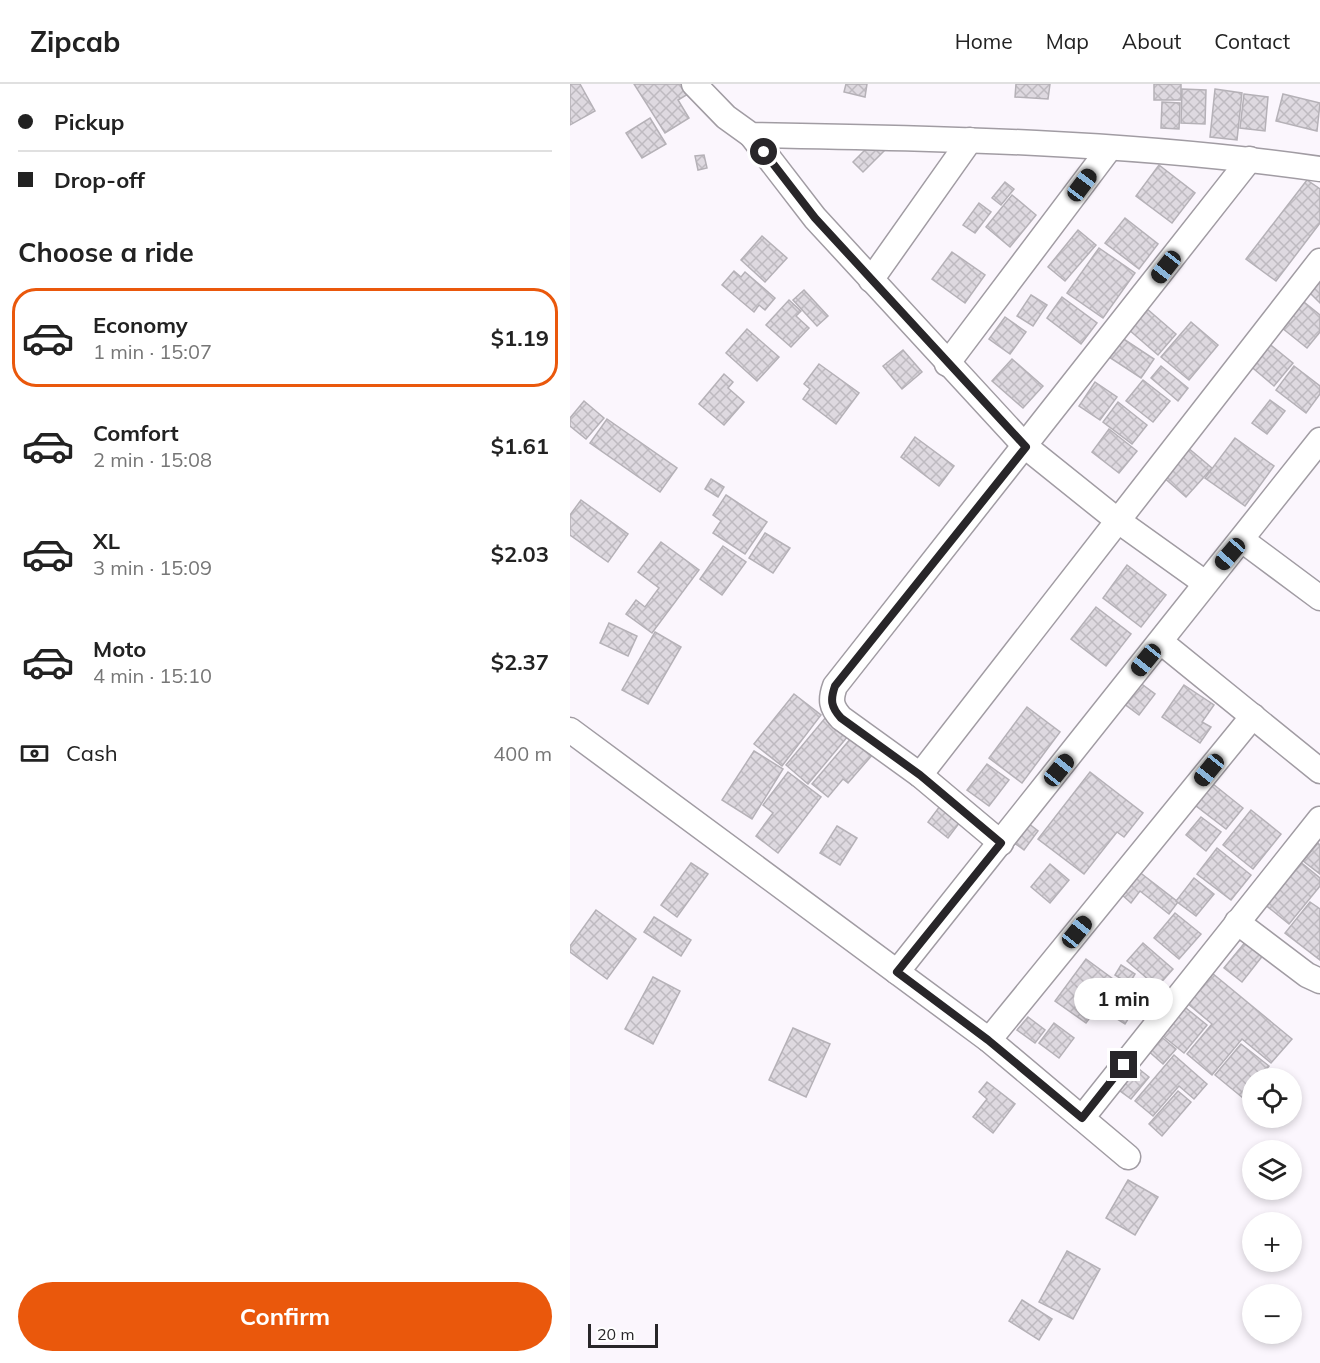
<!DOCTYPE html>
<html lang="en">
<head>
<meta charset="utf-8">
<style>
  body { margin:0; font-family:Mulish,sans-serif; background:#f6f6f6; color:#222; height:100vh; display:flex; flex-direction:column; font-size:22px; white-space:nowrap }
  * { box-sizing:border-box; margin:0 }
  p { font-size:20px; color:#767676 }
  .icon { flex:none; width:33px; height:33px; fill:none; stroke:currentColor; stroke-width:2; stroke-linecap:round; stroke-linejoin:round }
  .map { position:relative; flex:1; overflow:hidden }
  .panel { display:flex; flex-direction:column; background:#fff; width:570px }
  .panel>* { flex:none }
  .banner { display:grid; align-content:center; height:132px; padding:0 18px; background:#fff }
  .buttons { position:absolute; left:672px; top:984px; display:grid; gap:12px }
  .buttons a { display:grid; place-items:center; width:60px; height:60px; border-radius:50%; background:#fff; box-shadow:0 3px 9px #0003; font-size:30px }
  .scale { position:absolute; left:18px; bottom:15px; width:70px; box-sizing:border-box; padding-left:6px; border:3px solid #282629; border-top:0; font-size:16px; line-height:21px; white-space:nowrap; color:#282629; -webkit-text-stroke:4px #fff; paint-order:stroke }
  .end { position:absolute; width:27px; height:27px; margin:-14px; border:8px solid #282629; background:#fff; box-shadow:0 0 0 3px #fff }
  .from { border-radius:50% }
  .bubble { position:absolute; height:42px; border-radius:21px; background:#fff; box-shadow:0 3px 9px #0003; font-size:20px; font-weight:700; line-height:42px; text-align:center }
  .car { position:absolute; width:18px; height:36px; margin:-18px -9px; border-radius:8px; box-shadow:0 0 4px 2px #0007; background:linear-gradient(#222 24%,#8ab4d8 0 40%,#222 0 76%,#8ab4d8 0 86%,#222 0) }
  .banner b { display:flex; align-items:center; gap:21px; height:57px; font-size:22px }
  .banner b+b { border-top:2px solid #e0e0e0 }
  .banner i { width:15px; height:15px; background:#222 }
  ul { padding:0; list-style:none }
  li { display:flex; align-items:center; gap:18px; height:99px; margin:0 12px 9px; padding:0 6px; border:3px solid transparent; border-radius:24px }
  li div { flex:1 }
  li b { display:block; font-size:22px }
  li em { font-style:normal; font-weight:700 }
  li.selected { border-color:#ea580c }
  li>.icon { width:54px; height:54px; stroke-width:1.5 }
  h2 { padding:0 18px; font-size:27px; line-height:72px }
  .pay { display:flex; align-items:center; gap:15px; height:66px; padding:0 18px; font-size:22px }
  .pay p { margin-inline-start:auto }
  .button { display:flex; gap:12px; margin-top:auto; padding:12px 18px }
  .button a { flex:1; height:69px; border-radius:36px; background:#ea580c; color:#fff; font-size:24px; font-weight:700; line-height:69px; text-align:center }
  header { display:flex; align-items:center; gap:36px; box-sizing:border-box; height:84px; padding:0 30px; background:#fff; border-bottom:2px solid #e0e0e0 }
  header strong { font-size:28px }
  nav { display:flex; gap:33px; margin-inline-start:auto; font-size:21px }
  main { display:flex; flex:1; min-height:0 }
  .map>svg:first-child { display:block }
  .building { fill:url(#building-cross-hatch); stroke:#b5b1b7; stroke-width:1.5 }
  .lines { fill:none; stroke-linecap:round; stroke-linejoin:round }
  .minor-casing { stroke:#a19ca3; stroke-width:27 }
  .minor { stroke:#fff; stroke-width:24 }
  .route { stroke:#282629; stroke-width:8 }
</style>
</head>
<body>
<header>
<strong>Zipcab</strong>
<nav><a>Home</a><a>Map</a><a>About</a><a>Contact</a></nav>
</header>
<main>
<section class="panel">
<div class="banner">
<b><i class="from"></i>Pickup</b>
<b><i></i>Drop-off</b>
</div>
<h2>Choose a ride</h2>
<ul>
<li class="selected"><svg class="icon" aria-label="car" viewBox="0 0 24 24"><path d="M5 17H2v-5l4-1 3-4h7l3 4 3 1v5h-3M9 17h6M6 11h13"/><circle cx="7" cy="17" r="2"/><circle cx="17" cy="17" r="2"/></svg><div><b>Economy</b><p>1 min · 15:07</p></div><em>$1.19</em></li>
<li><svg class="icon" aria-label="car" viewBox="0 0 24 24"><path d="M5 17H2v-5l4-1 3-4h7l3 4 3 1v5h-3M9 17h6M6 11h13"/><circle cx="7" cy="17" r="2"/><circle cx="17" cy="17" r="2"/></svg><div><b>Comfort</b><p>2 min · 15:08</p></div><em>$1.61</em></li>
<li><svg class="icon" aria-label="car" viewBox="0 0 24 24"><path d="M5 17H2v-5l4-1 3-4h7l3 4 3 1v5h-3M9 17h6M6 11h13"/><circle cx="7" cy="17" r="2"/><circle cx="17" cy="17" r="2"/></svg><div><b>XL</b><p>3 min · 15:09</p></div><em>$2.03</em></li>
<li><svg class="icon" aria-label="car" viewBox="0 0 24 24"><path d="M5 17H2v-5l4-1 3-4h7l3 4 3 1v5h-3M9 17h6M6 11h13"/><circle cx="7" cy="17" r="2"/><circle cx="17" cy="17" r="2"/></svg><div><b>Moto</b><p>4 min · 15:10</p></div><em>$2.37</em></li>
</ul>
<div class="pay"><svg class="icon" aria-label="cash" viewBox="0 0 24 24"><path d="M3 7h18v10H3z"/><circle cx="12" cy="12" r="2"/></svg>Cash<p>400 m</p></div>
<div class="button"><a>Confirm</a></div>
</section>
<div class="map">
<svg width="750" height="1279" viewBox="0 0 750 1279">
  <defs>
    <pattern id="building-cross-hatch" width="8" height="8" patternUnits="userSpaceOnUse" patternTransform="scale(1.5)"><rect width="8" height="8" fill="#ded9e0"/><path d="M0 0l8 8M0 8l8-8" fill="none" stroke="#bebac0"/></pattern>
  </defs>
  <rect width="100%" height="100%" fill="#fbf6fd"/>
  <g class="building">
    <polygon points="0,0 10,0 25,27 0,41"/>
    <polygon points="64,0 112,0 118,10 108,16 119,34 95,49"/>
    <polygon points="276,0 297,0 295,13 274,8"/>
    <polygon points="446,0 480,0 478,15 445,13"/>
    <rect x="584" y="0" width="27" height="16"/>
    <polygon points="612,5 636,6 635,40 611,39"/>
    <polygon points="645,5 672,9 667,56 640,53"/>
    <polygon points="674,10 698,13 695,47 670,44"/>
    <polygon points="713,10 750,19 747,47 706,37"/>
    <polygon points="592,18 610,19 609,45 591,44"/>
    <polygon points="80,34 96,60 72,74 56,49"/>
    <polygon points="306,55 316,65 293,88 283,78"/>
    <polygon points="134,71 137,84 128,86 125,72"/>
    <polygon points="589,81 625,109 602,139 566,112"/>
    <polygon points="737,96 750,105 750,139 706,197 676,175"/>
    <polygon points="435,98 444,105 431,121 422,114"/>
    <polygon points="442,111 466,131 440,163 416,143"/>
    <polygon points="409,119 421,128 405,149 393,141"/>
    <polygon points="555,134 588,160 569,185 535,159"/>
    <polygon points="508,146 526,161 495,197 478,183"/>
    <polygon points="192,152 217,174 195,198 171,176"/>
    <polygon points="529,164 565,189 533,234 497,209"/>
    <polygon points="382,168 415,191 395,219 362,195"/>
    <polygon points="164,187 171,193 175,188 205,214 195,226 189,221 184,228 152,201"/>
    <polygon points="750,196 750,219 739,208"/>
    <polygon points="234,206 258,232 247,242 223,216"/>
    <polygon points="461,211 477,221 463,242 447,232"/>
    <polygon points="492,213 527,239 511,260 477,234"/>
    <polygon points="729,214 750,231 750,248 737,264 707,240"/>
    <polygon points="219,216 231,227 226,232 239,244 221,263 196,241"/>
    <polygon points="576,224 606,250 588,271 558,245"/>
    <polygon points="435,233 456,248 440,270 419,255"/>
    <polygon points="621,238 648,261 619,296 591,273"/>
    <polygon points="177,245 209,273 187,297 156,269"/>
    <polygon points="549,252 584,275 571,294 536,271"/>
    <polygon points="697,258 723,279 704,302 678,280"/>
    <polygon points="333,266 352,288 332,305 313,282"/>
    <polygon points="442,275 473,302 453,324 422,297"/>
    <polygon points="249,280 289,309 266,340 233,315 240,305 234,300"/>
    <polygon points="591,282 618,304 608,317 581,294"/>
    <polygon points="724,282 750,302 750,310 736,329 706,306"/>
    <polygon points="154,290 163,298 158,304 174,318 154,341 129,320"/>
    <polygon points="573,296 600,317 583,338 556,317"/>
    <polygon points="525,298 547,313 530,336 509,322"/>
    <polygon points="700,316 715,327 697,350 682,339"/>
    <polygon points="14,317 34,334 16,355 0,342 0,334"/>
    <polygon points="548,318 577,341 562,360 533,338"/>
    <polygon points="37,335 107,384 90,408 20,359"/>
    <polygon points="539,345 567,367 549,389 522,368"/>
    <polygon points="345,353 384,382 369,402 331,373"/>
    <polygon points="665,354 704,382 675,422 635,394"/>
    <polygon points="617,363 642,384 616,413 592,392"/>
    <polygon points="141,395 154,403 148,413 135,405"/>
    <polygon points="156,411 197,438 175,470 143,449 151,437 143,431"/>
    <polygon points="11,416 58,450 38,478 0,451 0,431"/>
    <polygon points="195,449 220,464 203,489 179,474"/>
    <polygon points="91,458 129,486 82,549 56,530 66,516 75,523 89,504 68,488"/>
    <polygon points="153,462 176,478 152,511 130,495"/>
    <polygon points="557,481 596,511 571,543 533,514"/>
    <polygon points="526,523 561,550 536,582 501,555"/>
    <polygon points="39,539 67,552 58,572 30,559"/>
    <polygon points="85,548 111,563 78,620 52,606"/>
    <polygon points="569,598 585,610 569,631 553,619"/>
    <polygon points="614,601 644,621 632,638 641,643 630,659 592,633"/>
    <polygon points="224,610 251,631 212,682 184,660"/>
    <polygon points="457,623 490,648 452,699 419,674"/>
    <polygon points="256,633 278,652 238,700 216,681"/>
    <polygon points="282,653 303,670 278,699 273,695 258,713 242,700"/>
    <polygon points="184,667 213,685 182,735 152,716"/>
    <polygon points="417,680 439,696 419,722 397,706"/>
    <polygon points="218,688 251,713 208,769 186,752 203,729 193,721"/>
    <polygon points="520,688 573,729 554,753 547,748 514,790 468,755"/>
    <polygon points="638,696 673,724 656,745 621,718"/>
    <polygon points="373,718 393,734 378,754 358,738"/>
    <polygon points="681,726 711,750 683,785 653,761"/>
    <polygon points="631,733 651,748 636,767 616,751"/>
    <polygon points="458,739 468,747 454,766 443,758"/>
    <polygon points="267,742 287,754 270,781 250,769"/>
    <polygon points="748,759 750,761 750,790 733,777"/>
    <polygon points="647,764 681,791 661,816 627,790"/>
    <polygon points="723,772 750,794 750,802 719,840 693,819"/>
    <polygon points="121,779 138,790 107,833 91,821"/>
    <polygon points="480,780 499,796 480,819 461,803"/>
    <polygon points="568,787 608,818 599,830 570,807 561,819 550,809"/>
    <polygon points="624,794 644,810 626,832 606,817"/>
    <polygon points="740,818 750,825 750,876 715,849"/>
    <polygon points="26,826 66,855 37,895 0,868 0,862"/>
    <polygon points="605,829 631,850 609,875 584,854"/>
    <polygon points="84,833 121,856 111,872 74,848"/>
    <polygon points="677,856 694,870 672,898 654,884"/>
    <polygon points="573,859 603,885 587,903 557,877"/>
    <polygon points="516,875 547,898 516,939 485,917"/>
    <polygon points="551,881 565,890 559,900 545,891"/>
    <polygon points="642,889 722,955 701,979 672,955 642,991 617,970 642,940 617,919"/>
    <polygon points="83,893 110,907 83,960 55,945"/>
    <polygon points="545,907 567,921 555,940 533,926"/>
    <polygon points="611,920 637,941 614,969 588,948"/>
    <polygon points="458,933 475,946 465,959 447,946"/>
    <polygon points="484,939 504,954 489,974 469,959"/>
    <polygon points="223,944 260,960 236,1013 199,996"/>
    <polygon points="588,950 606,965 593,980 576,965"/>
    <polygon points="671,960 699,982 689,994 682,994 682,1002 673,1014 645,991"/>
    <polygon points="604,971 637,1000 624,1015 609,1002 583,1032 565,1017"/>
    <polygon points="564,981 579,993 561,1015 546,1004"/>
    <polygon points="417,998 445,1020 423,1049 403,1033 417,1015 409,1008"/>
    <polygon points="608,1007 621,1018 592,1052 579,1040"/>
    <polygon points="558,1096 588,1113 565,1151 536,1134"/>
    <polygon points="497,1167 530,1185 503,1235 469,1218"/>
    <polygon points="452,1216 482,1235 469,1256 439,1237"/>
  </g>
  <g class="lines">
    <g class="minor-casing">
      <g id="minor">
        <path d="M124 0 156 33 181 51C370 54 562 58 750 85"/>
        <polyline points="181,51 245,134 456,363 547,436 635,499"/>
        <polyline points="301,196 400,56"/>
        <polyline points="377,280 539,65"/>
        <polyline points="672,456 750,514"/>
        <polyline points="591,558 750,687"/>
        <polyline points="0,646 419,956 558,1073"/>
        <polyline points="350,691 750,177"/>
        <path d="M431 759 350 691 271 634C261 623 260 616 265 602L680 75"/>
        <polyline points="667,838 737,891 750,897"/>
        <polyline points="327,888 750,356"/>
        <polyline points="419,956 683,632"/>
        <polyline points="512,1034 750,735"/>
      </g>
    </g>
    <use href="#minor" class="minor"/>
  </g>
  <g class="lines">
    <path class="route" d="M194 68 245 134 456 363 265 602C260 616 261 623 271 634L350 691 431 759 327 888 418 956 512 1034 554 981"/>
  </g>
</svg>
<div class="buttons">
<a><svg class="icon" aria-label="locate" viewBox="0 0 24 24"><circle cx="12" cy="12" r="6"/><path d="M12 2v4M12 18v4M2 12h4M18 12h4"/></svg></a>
<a><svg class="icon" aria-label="layers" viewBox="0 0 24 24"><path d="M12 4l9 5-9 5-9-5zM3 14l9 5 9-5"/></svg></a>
<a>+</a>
<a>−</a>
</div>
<div class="scale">20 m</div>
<i class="end from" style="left:194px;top:68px"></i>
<i class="end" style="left:554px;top:981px"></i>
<div class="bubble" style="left:504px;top:894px;width:99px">1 min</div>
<i class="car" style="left:512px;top:101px;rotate:37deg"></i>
<i class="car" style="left:596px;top:183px;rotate:218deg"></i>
<i class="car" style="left:660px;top:470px;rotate:221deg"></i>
<i class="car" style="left:576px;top:576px;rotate:219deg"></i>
<i class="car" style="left:489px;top:686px;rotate:39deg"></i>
<i class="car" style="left:639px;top:686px;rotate:219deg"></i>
<i class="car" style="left:507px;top:848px;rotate:39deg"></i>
</div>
</main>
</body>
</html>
